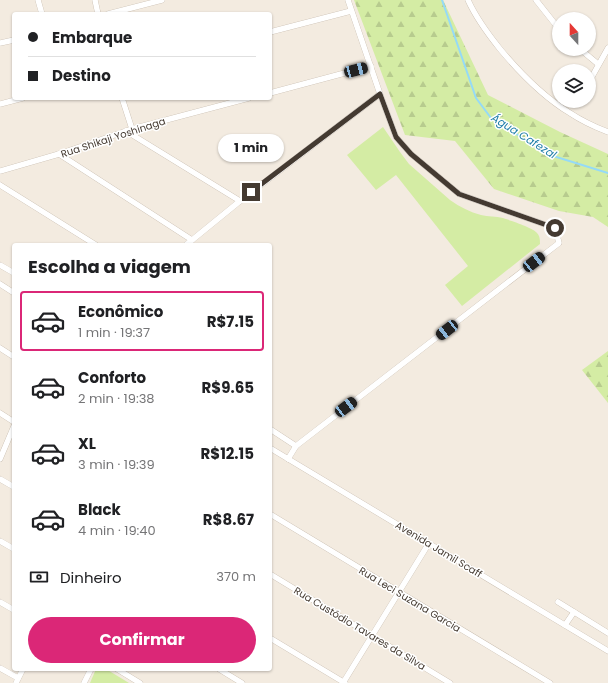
<!DOCTYPE html>
<html lang="pt">
<head>
<meta charset="utf-8">
<style>
  body { margin:0; font-family:Poppins,sans-serif; background:#f2f2f2; color:#202124; height:100vh; display:flex; flex-direction:column; font-size:15px; white-space:nowrap }
  * { box-sizing:border-box; margin:0 }
  p { font-size:13px; color:#757577 }
  .icon { flex:none; width:22px; height:22px; fill:none; stroke:currentColor; stroke-width:2; stroke-linecap:round; stroke-linejoin:round }
  .map { position:relative; flex:1; overflow:hidden }
  .sheet { position:absolute; left:12px; top:243px; width:260px; height:428px; display:flex; flex-direction:column; background:#fff; border-radius:4px; box-shadow:0 1px 3px #0004 }
  .sheet>* { flex:none }
  .hud { position:absolute; left:12px; top:12px; width:260px; height:88px; border-radius:4px; box-shadow:0 1px 3px #0004; display:grid; align-content:center; height:88px; padding:0 16px; background:#fff }
  .needle { width:26px; rotate:339deg }
  .buttons { position:absolute; left:552px; top:12px; display:grid; gap:8px }
  .buttons a { display:grid; place-items:center; width:44px; height:44px; border-radius:50%; background:#fff; box-shadow:0 1px 3px #0004; font-size:20px }
  .end { position:absolute; width:18px; height:18px; margin:-9px; border:5px solid #443a31; background:#fff; box-shadow:0 0 0 2px #fff }
  .from { border-radius:50% }
  .bubble { position:absolute; height:28px; border-radius:14px; background:#fff; box-shadow:0 1px 3px #0004; font-size:13px; font-weight:700; line-height:28px; text-align:center }
  .car { position:absolute; width:12px; height:24px; margin:-12px -6px; border-radius:5px; box-shadow:0 0 3px 1px #0007; background:linear-gradient(#222 24%,#8ab4d8 0 40%,#222 0 76%,#8ab4d8 0 86%,#222 0) }
  .hud b { display:flex; align-items:center; gap:14px; height:38px; font-size:15px }
  .hud b+b { border-top:1px solid #e0e0e0 }
  .hud i { width:10px; height:10px; background:#202124 }
  ul { padding:0; list-style:none }
  li { display:flex; align-items:center; gap:12px; height:60px; margin:0 8px 6px; padding:0 8px; border:2px solid transparent; border-radius:4px }
  li div { flex:1 }
  li b { display:block; font-size:15px }
  li em { font-style:normal; font-weight:700 }
  li.selected { border-color:#db2777 }
  li>.icon { width:36px; height:36px; stroke-width:1.5 }
  h2 { padding:0 16px; font-size:18px; line-height:48px }
  .pay { display:flex; align-items:center; gap:10px; height:44px; padding:0 16px; font-size:15px }
  .pay p { margin-inline-start:auto }
  .action { display:flex; gap:8px; margin-top:auto; padding:8px 16px }
  .action a { flex:1; height:46px; border-radius:24px; background:#db2777; color:#fff; font-size:16px; font-weight:700; line-height:46px; text-align:center }
  .map>svg:first-child { display:block }
  .forest { fill:url(#forest-firs) }
  .park { fill:#d4eca4 }
  .lines { fill:none; stroke-linecap:round; stroke-linejoin:round }
  .stream { stroke:#95daf7; stroke-width:2 }
  .street-casing { stroke:#c1b4a5; stroke-width:6 }
  .street { stroke:#fff; stroke-width:5.5 }
  .route { stroke:#443a31; stroke-width:5 }
  .labels { text-anchor:middle; stroke-width:3; stroke-linejoin:round; paint-order:stroke }
  .street-label { font-size:10px; fill:#443a31; stroke:#fff }
  .water-label { font-size:11px; font-style:italic; fill:#1f7ea8; stroke:#fff }
</style>
</head>
<body>
<div class="map">
<svg width="608" height="683" viewBox="0 0 608 683">
  <defs>
    <pattern id="forest-firs" width="22" height="20" patternUnits="userSpaceOnUse"><rect width="22" height="20" fill="#d4eca4"/><path d="M5 1l3.5 6h-7zM16 11l3.5 6h-7z" fill="#b7cb8e"/></pattern>
  </defs>
  <rect width="100%" height="100%" fill="#f3ebe0"/>
  <g class="forest">
    <polygon points="354,0 443,0 488,95 560,132 608,154 608,227 593,217 559,211 494,189 455,141 405,135"/>
    <polygon points="608,351 608,403 582,370"/>
  </g>
  <g class="park">
    <path d="M383 127 400 152 409 164 450 200C460 207 470 212 481 215 488 217 496 216 503 218 509 220 534 228 537 233 540 236 540 240 540 244L462 306 445 285 468 266 396 175 376 190 347 155Z"/>
    <polygon points="96,669 106,669 129,683 90,683"/>
  </g>
  <g class="lines">
    <polyline class="stream" points="442,0 476,98 491,118 550,155 608,173"/>
    <g class="street-casing">
      <g id="street">
        <polyline points="38,0 42,14"/>
        <polyline points="95,0 98,14"/>
        <path d="M468 0C476 18 488 34 500 49 520 73 542 96 570 113 582 121 595 127 608 132"/>
        <polyline points="536,0 559,29"/>
        <polyline points="108,14 162,0"/>
        <polyline points="270,32 351,11"/>
        <polyline points="0,43 14,40"/>
        <polyline points="580,49 598,64"/>
        <polyline points="589,82 608,48"/>
        <polyline points="270,93 371,66"/>
        <polyline points="122,98 132,129"/>
        <polyline points="0,104 23,98"/>
        <polyline points="126,131 240,201"/>
        <polyline points="59,154 192,240"/>
        <polyline points="0,171 59,154 132,129 249,98"/>
        <polyline points="0,185 96,245"/>
        <polyline points="186,245 240,201 380,94"/>
        <polyline points="0,265 14,273"/>
        <polyline points="0,284 14,293"/>
        <polyline points="0,348 14,357"/>
        <polyline points="0,413 14,422"/>
        <polyline points="270,429 296,446"/>
        <polyline points="270,448 608,651"/>
        <polyline points="0,459 14,426"/>
        <polyline points="288,459 296,446 559,243 555,228 459,194 411,154 396,137 380,94 348,0"/>
        <polyline points="0,479 14,487"/>
        <polyline points="270,514 550,683"/>
        <polyline points="0,541 14,549"/>
        <polyline points="270,574 450,683"/>
        <polyline points="0,602 14,610"/>
        <polyline points="558,602 608,633"/>
        <polyline points="565,625 574,612"/>
        <polyline points="270,638 345,683"/>
        <polyline points="0,668 18,678"/>
        <polyline points="117,669 140,683"/>
        <polyline points="219,669 242,683"/>
        <polyline points="16,683 23,669"/>
        <polyline points="84,683 91,669"/>
        <polyline points="343,683 429,543"/>
      </g>
    </g>
    <use href="#street" class="street"/>
  </g>
  <g class="lines">
    <polyline class="route" points="251,192 380,94 396,137 411,154 459,194 555,228"/>
  </g>
  <g class="labels">
    <g class="street-label">
      <text transform="translate(113 137) rotate(-18)" y="4">Rua Shikaji Yoshinaga</text>
      <text transform="translate(439 549) rotate(31)" y="4">Avenida Jamil Scaff</text>
      <text transform="translate(410 599) rotate(31)" y="4">Rua Leci Suzana Garcia</text>
      <text transform="translate(360 628) rotate(31)" y="4">Rua Custódio Tavares da Silva</text>
    </g>
    <g class="water-label">
      <text transform="translate(524 136) rotate(32)" y="4">Água Cafezal</text>
    </g>
  </g>
</svg>
<div class="buttons">
<a><svg class="needle" viewBox="-14 -14 28 28"><path d="M0-13l5 13h-10z" fill="#e53935"/><path d="M0 13l5-13h-10z" fill="#757577"/></svg></a>
<a><svg class="icon" aria-label="layers" viewBox="0 0 24 24"><path d="M12 4l9 5-9 5-9-5zM3 14l9 5 9-5"/></svg></a>
</div>
<i class="end from" style="left:555px;top:228px"></i>
<i class="end" style="left:251px;top:192px"></i>
<div class="bubble" style="left:218px;top:134px;width:66px">1 min</div>
<i class="car" style="left:356px;top:70px;rotate:75deg"></i>
<i class="car" style="left:534px;top:262px;rotate:52deg"></i>
<i class="car" style="left:447px;top:330px;rotate:232deg"></i>
<i class="car" style="left:346px;top:407px;rotate:53deg"></i>
<div class="hud">
<b><i class="from"></i>Embarque</b>
<b><i></i>Destino</b>
</div>
<section class="sheet">
<h2>Escolha a viagem</h2>
<ul>
<li class="selected"><svg class="icon" aria-label="car" viewBox="0 0 24 24"><path d="M5 17H2v-5l4-1 3-4h7l3 4 3 1v5h-3M9 17h6M6 11h13"/><circle cx="7" cy="17" r="2"/><circle cx="17" cy="17" r="2"/></svg><div><b>Econômico</b><p>1 min · 19:37</p></div><em>R$7.15</em></li>
<li><svg class="icon" aria-label="car" viewBox="0 0 24 24"><path d="M5 17H2v-5l4-1 3-4h7l3 4 3 1v5h-3M9 17h6M6 11h13"/><circle cx="7" cy="17" r="2"/><circle cx="17" cy="17" r="2"/></svg><div><b>Conforto</b><p>2 min · 19:38</p></div><em>R$9.65</em></li>
<li><svg class="icon" aria-label="car" viewBox="0 0 24 24"><path d="M5 17H2v-5l4-1 3-4h7l3 4 3 1v5h-3M9 17h6M6 11h13"/><circle cx="7" cy="17" r="2"/><circle cx="17" cy="17" r="2"/></svg><div><b>XL</b><p>3 min · 19:39</p></div><em>R$12.15</em></li>
<li><svg class="icon" aria-label="car" viewBox="0 0 24 24"><path d="M5 17H2v-5l4-1 3-4h7l3 4 3 1v5h-3M9 17h6M6 11h13"/><circle cx="7" cy="17" r="2"/><circle cx="17" cy="17" r="2"/></svg><div><b>Black</b><p>4 min · 19:40</p></div><em>R$8.67</em></li>
</ul>
<div class="pay"><svg class="icon" aria-label="cash" viewBox="0 0 24 24"><path d="M3 7h18v10H3z"/><circle cx="12" cy="12" r="2"/></svg>Dinheiro<p>370 m</p></div>
<div class="action"><a>Confirmar</a></div>
</section>
</div>
</body>
</html>
